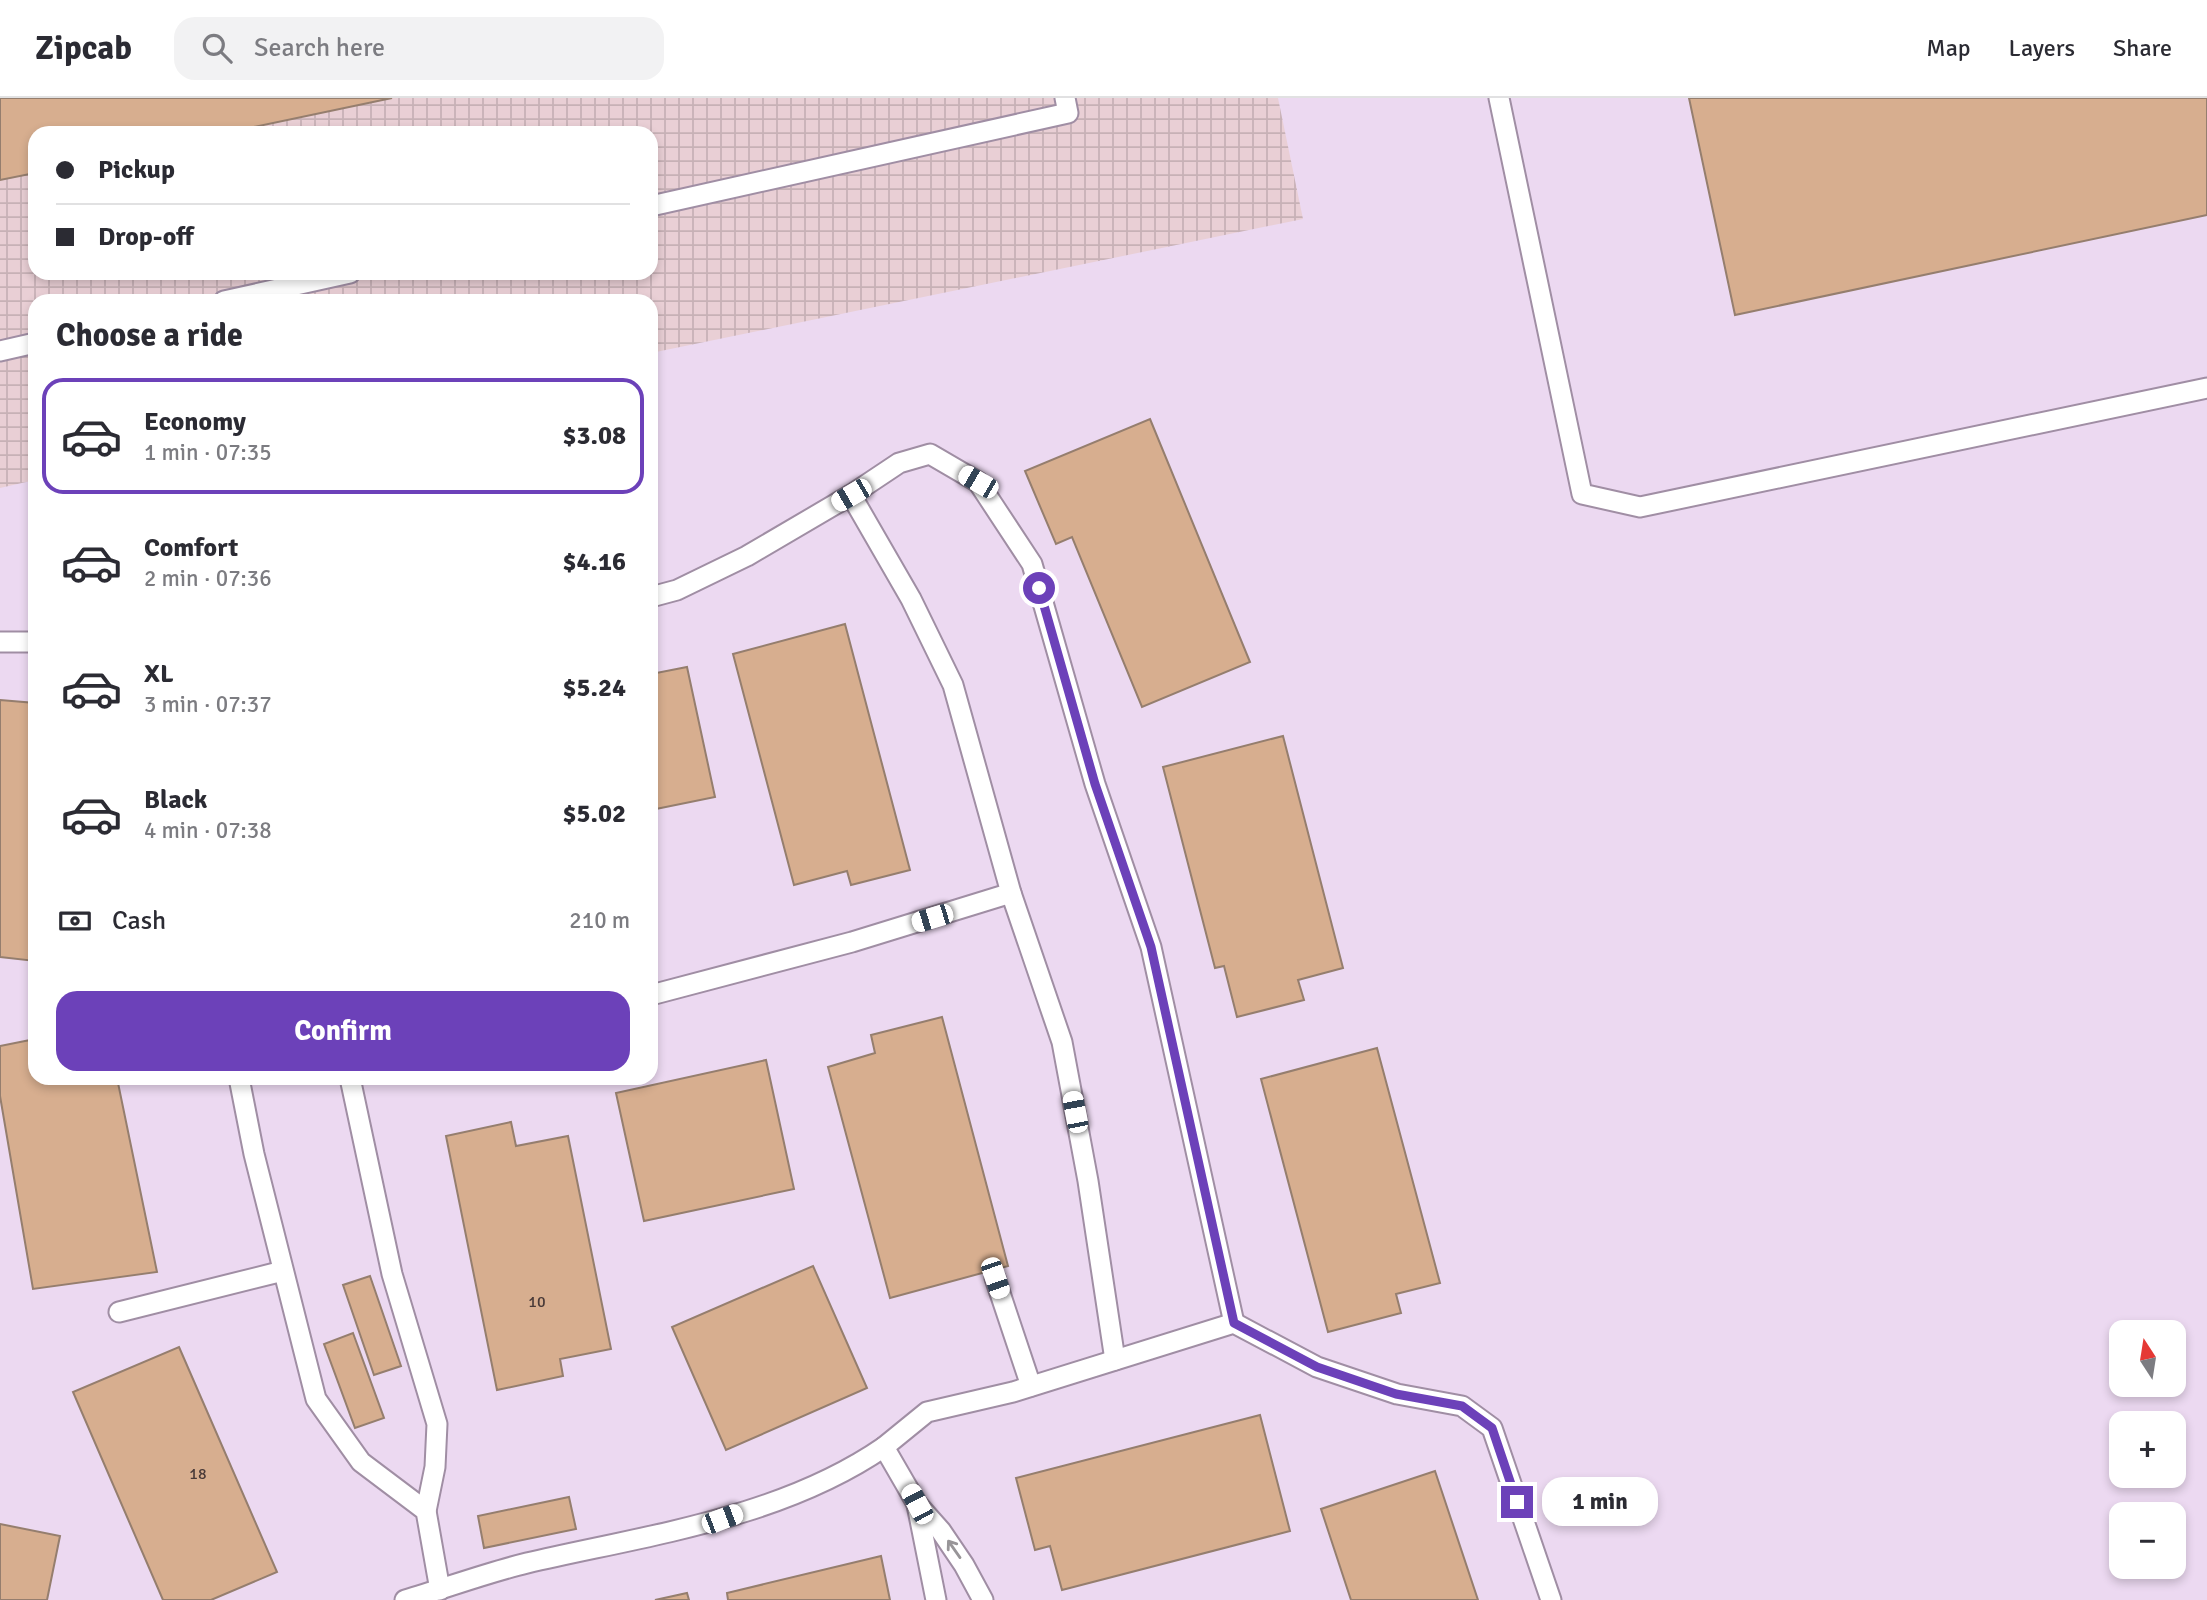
<!DOCTYPE html>
<html lang="en">
<head>
<meta charset="utf-8">
<style>
  body { margin:0; font-family:Signika,sans-serif; background:#f2f2f3; color:#2b2b33; height:100vh; display:flex; flex-direction:column; font-size:26px; white-space:nowrap }
  * { box-sizing:border-box; margin:0 }
  p { font-size:23px; color:#7c7c81 }
  .icon { flex:none; width:38px; height:38px; fill:none; stroke:currentColor; stroke-width:2; stroke-linecap:round; stroke-linejoin:round }
  .map { position:relative; flex:1; overflow:hidden }
  .sheet { position:absolute; left:28px; top:196px; width:630px; height:791px; display:flex; flex-direction:column; background:#fff; border-radius:21px; box-shadow:0 4px 10px #0003 }
  .sheet>* { flex:none }
  .top-card { position:absolute; left:28px; top:28px; width:630px; height:154px; border-radius:21px; box-shadow:0 4px 10px #0003; display:grid; align-content:center; height:154px; padding:0 28px; background:#fff }
  .needle { width:46px; rotate:348deg }
  .fabs { position:absolute; left:2109px; top:1222px; display:grid; gap:14px }
  .fabs a { display:grid; place-items:center; width:77px; height:77px; border-radius:14px; background:#fff; box-shadow:0 4px 10px #0003; font-size:35px }
  .end { position:absolute; width:32px; height:32px; margin:-16px; border:9px solid #6c41b9; background:#fff; box-shadow:0 0 0 4px #fff }
  .from { border-radius:50% }
  .bubble { position:absolute; height:49px; border-radius:21px; background:#fff; box-shadow:0 4px 10px #0003; font-size:23px; font-weight:700; line-height:49px; text-align:center }
  .car { position:absolute; width:21px; height:42px; margin:-21px -10px; border-radius:9px; box-shadow:0 0 5px 2px #0007; background:linear-gradient(#fff 24%,#345 0 40%,#fff 0 76%,#345 0 86%,#fff 0) }
  .top-card b { display:flex; align-items:center; gap:24px; height:66px; font-size:26px }
  .top-card b+b { border-top:2px solid #e1e1e2 }
  .top-card i { width:18px; height:18px; background:#2b2b33 }
  ul { padding:0; list-style:none }
  li { display:flex; align-items:center; gap:21px; height:116px; margin:0 14px 10px; padding:0 14px; border:4px solid transparent; border-radius:21px }
  li div { flex:1 }
  li b { display:block; font-size:26px }
  li em { font-style:normal; font-weight:700 }
  li.active { border-color:#6c41b9 }
  li>.icon { width:63px; height:63px; stroke-width:1.5 }
  h2 { padding:0 28px; font-size:32px; line-height:84px }
  .pay { display:flex; align-items:center; gap:18px; height:77px; padding:0 28px; font-size:26px }
  .pay p { margin-inline-start:auto }
  .cta { display:flex; gap:14px; margin-top:auto; padding:14px 28px }
  .cta a { flex:1; height:80px; border-radius:21px; background:#6c41b9; color:#fff; font-size:28px; font-weight:700; line-height:80px; text-align:center }
  header { display:flex; align-items:center; gap:42px; box-sizing:border-box; height:98px; padding:0 35px; background:#fff; border-bottom:2px solid #e1e1e2 }
  header strong { font-size:33px }
  nav { display:flex; gap:38px; margin-inline-start:auto; font-size:24px }
  .search { width:490px; height:63px; background:#f2f2f3; display:flex; align-items:center; gap:18px; box-sizing:border-box; padding:0 24px; border-radius:21px; color:#7c7c81; font-size:26px }
  .map>svg:first-child { display:block }
  .industrial { fill:url(#industrial-grid); fill-rule:evenodd }
  .building { fill:#d7ae8f; stroke:#957e6e; stroke-width:2 }
  .lines { fill:none; stroke-linecap:round; stroke-linejoin:round }
  .service-casing { stroke:#a08ea4; stroke-width:23 }
  .service { stroke:#fff; stroke-width:19 }
  .oneway { stroke:#989598 }
  .route { stroke:#6c41b9; stroke-width:9 }
  .labels { text-anchor:middle; stroke-width:6; stroke-linejoin:round; paint-order:stroke }
  .number-label { font-size:16px; fill:#493a38 }
</style>
</head>
<body>
<header>
<strong>Zipcab</strong>
<div class="search"><svg class="icon" aria-label="search" viewBox="0 0 24 24"><circle cx="10" cy="10" r="6"/><path d="M15 15l6 6"/></svg>Search here</div>
<nav><a>Map</a><a>Layers</a><a>Share</a></nav>
</header>
<div class="map">
<svg width="2207" height="1502" viewBox="0 0 2207 1502">
  <defs>
    <pattern id="industrial-grid" width="8" height="8" patternUnits="userSpaceOnUse" patternTransform="scale(1.75)"><rect width="8" height="8" fill="#e9cfd5"/><path d="M0 4h8M4 0v8" fill="none" stroke="#c7b1b6"/></pattern>
  </defs>
  <rect width="100%" height="100%" fill="#ecd9f1"/>
  <path class="industrial" d="M0 0H1278L1303 121 651 255V203H35V382L0 390ZM35 35H651V175H35Z"/>
  <g class="building">
    <polygon points="0,0 392,0 225,35 35,35 35,75 0,82"/>
    <polygon points="1689,0 2207,0 2207,117 1735,217"/>
    <polygon points="1150,321 1250,564 1142,609 1072,439 1056,446 1025,373"/>
    <polygon points="845,526 910,772 851,787 847,773 794,787 733,556"/>
    <polygon points="687,569 715,699 651,712 651,576"/>
    <polygon points="0,602 35,605 35,863 0,859"/>
    <polygon points="1283,638 1343,870 1298,882 1304,902 1237,919 1224,868 1215,870 1163,669"/>
    <polygon points="942,919 1008,1168 890,1200 828,969 875,955 871,937"/>
    <polygon points="35,941 35,980 117,980 157,1174 33,1191 0,998 0,948"/>
    <polygon points="1377,950 1440,1185 1396,1196 1401,1215 1328,1234 1261,981"/>
    <polygon points="766,962 794,1091 644,1123 616,995"/>
    <polygon points="511,1024 516,1048 568,1038 611,1251 560,1261 563,1278 497,1292 446,1038"/>
    <polygon points="813,1168 867,1290 726,1352 672,1229"/>
    <polygon points="370,1178 401,1268 374,1277 343,1187"/>
    <polygon points="353,1235 384,1320 355,1330 324,1246"/>
    <polygon points="179,1249 277,1474 211,1502 163,1502 73,1294"/>
    <polygon points="1260,1317 1290,1433 1062,1492 1050,1448 1035,1452 1016,1380"/>
    <polygon points="1435,1373 1478,1502 1351,1502 1321,1411"/>
    <polygon points="569,1399 576,1431 484,1450 478,1418"/>
    <polygon points="0,1426 60,1438 47,1502 0,1502"/>
    <polygon points="881,1458 890,1502 728,1502 727,1495"/>
    <polygon points="687,1495 689,1502 655,1502"/>
  </g>
  <g class="lines">
    <g class="service-casing">
      <g id="service">
        <polyline points="1499,0 1582,396 1640,409 2207,290"/>
        <polyline points="651,108 1068,15 1065,0"/>
        <polyline points="224,203 350,175"/>
        <polyline points="0,253 35,245"/>
        <polyline points="851,397 911,501 953,587 1011,795 1062,944 1088,1083 1115,1262"/>
        <polyline points="651,499 677,492 747,458 851,397 899,365 930,356 978,384 1032,466 1095,686 1151,849 1234,1225"/>
        <polyline points="0,544 35,544"/>
        <polyline points="651,897 852,844 1011,795"/>
        <polyline points="239,980 254,1056 316,1301 361,1364 426,1413 440,1492"/>
        <polyline points="350,980 392,1176 437,1326 435,1369 426,1413"/>
        <polyline points="995,1180 1031,1288"/>
        <polyline points="119,1214 283,1173"/>
        <polyline points="917,1407 936,1502"/>
        <path d="M405 1502C446 1490 486 1475 527 1465 648 1437 781 1420 884 1349"/>
        <polyline points="983,1502 964,1467 941,1433 917,1406 884,1349 927,1314 1013,1294 1234,1225 1317,1269 1397,1296 1462,1308 1492,1330 1551,1502"/>
      </g>
    </g>
    <use href="#service" class="service"/>
  </g>
  <defs><path id="oneway-shaft" d="M-6 0H5M1.5-3L5.5 0L1.5 3" fill="none" stroke-width="1.6" stroke-linecap="round" stroke-linejoin="round" transform="scale(1.75)"/></defs>
  <use class="oneway" href="#oneway-shaft" transform="translate(954 1451) rotate(-125)"/>
  <g class="lines">
    <polyline class="route" points="1039,490 1095,686 1151,849 1234,1225 1317,1269 1396,1296 1462,1308 1492,1330 1517,1404"/>
  </g>
  <g class="labels">
    <g class="number-label">
      <text x="537" y="1209">10</text>
      <text x="198" y="1381">18</text>
    </g>
  </g>
</svg>
<div class="fabs">
<a><svg class="needle" viewBox="-14 -14 28 28"><path d="M0-13l5 13h-10z" fill="#e53935"/><path d="M0 13l5-13h-10z" fill="#7c7c81"/></svg></a>
<a>+</a>
<a>−</a>
</div>
<i class="end from" style="left:1039px;top:490px"></i>
<i class="end" style="left:1517px;top:1404px"></i>
<div class="bubble" style="left:1542px;top:1379px;width:116px">1 min</div>
<i class="car" style="left:978px;top:384px;rotate:300deg"></i>
<i class="car" style="left:851px;top:397px;rotate:240deg"></i>
<i class="car" style="left:932px;top:820px;rotate:253deg"></i>
<i class="car" style="left:1075px;top:1014px;rotate:349deg"></i>
<i class="car" style="left:995px;top:1180px;rotate:161deg"></i>
<i class="car" style="left:917px;top:1406px;rotate:332deg"></i>
<i class="car" style="left:722px;top:1421px;rotate:69deg"></i>
<div class="top-card">
<b><i class="from"></i>Pickup</b>
<b><i></i>Drop-off</b>
</div>
<section class="sheet">
<h2>Choose a ride</h2>
<ul>
<li class="active"><svg class="icon" aria-label="car" viewBox="0 0 24 24"><path d="M5 17H2v-5l4-1 3-4h7l3 4 3 1v5h-3M9 17h6M6 11h13"/><circle cx="7" cy="17" r="2"/><circle cx="17" cy="17" r="2"/></svg><div><b>Economy</b><p>1 min · 07:35</p></div><em>$3.08</em></li>
<li><svg class="icon" aria-label="car" viewBox="0 0 24 24"><path d="M5 17H2v-5l4-1 3-4h7l3 4 3 1v5h-3M9 17h6M6 11h13"/><circle cx="7" cy="17" r="2"/><circle cx="17" cy="17" r="2"/></svg><div><b>Comfort</b><p>2 min · 07:36</p></div><em>$4.16</em></li>
<li><svg class="icon" aria-label="car" viewBox="0 0 24 24"><path d="M5 17H2v-5l4-1 3-4h7l3 4 3 1v5h-3M9 17h6M6 11h13"/><circle cx="7" cy="17" r="2"/><circle cx="17" cy="17" r="2"/></svg><div><b>XL</b><p>3 min · 07:37</p></div><em>$5.24</em></li>
<li><svg class="icon" aria-label="car" viewBox="0 0 24 24"><path d="M5 17H2v-5l4-1 3-4h7l3 4 3 1v5h-3M9 17h6M6 11h13"/><circle cx="7" cy="17" r="2"/><circle cx="17" cy="17" r="2"/></svg><div><b>Black</b><p>4 min · 07:38</p></div><em>$5.02</em></li>
</ul>
<div class="pay"><svg class="icon" aria-label="cash" viewBox="0 0 24 24"><path d="M3 7h18v10H3z"/><circle cx="12" cy="12" r="2"/></svg>Cash<p>210 m</p></div>
<div class="cta"><a>Confirm</a></div>
</section>
</div>
</body>
</html>
